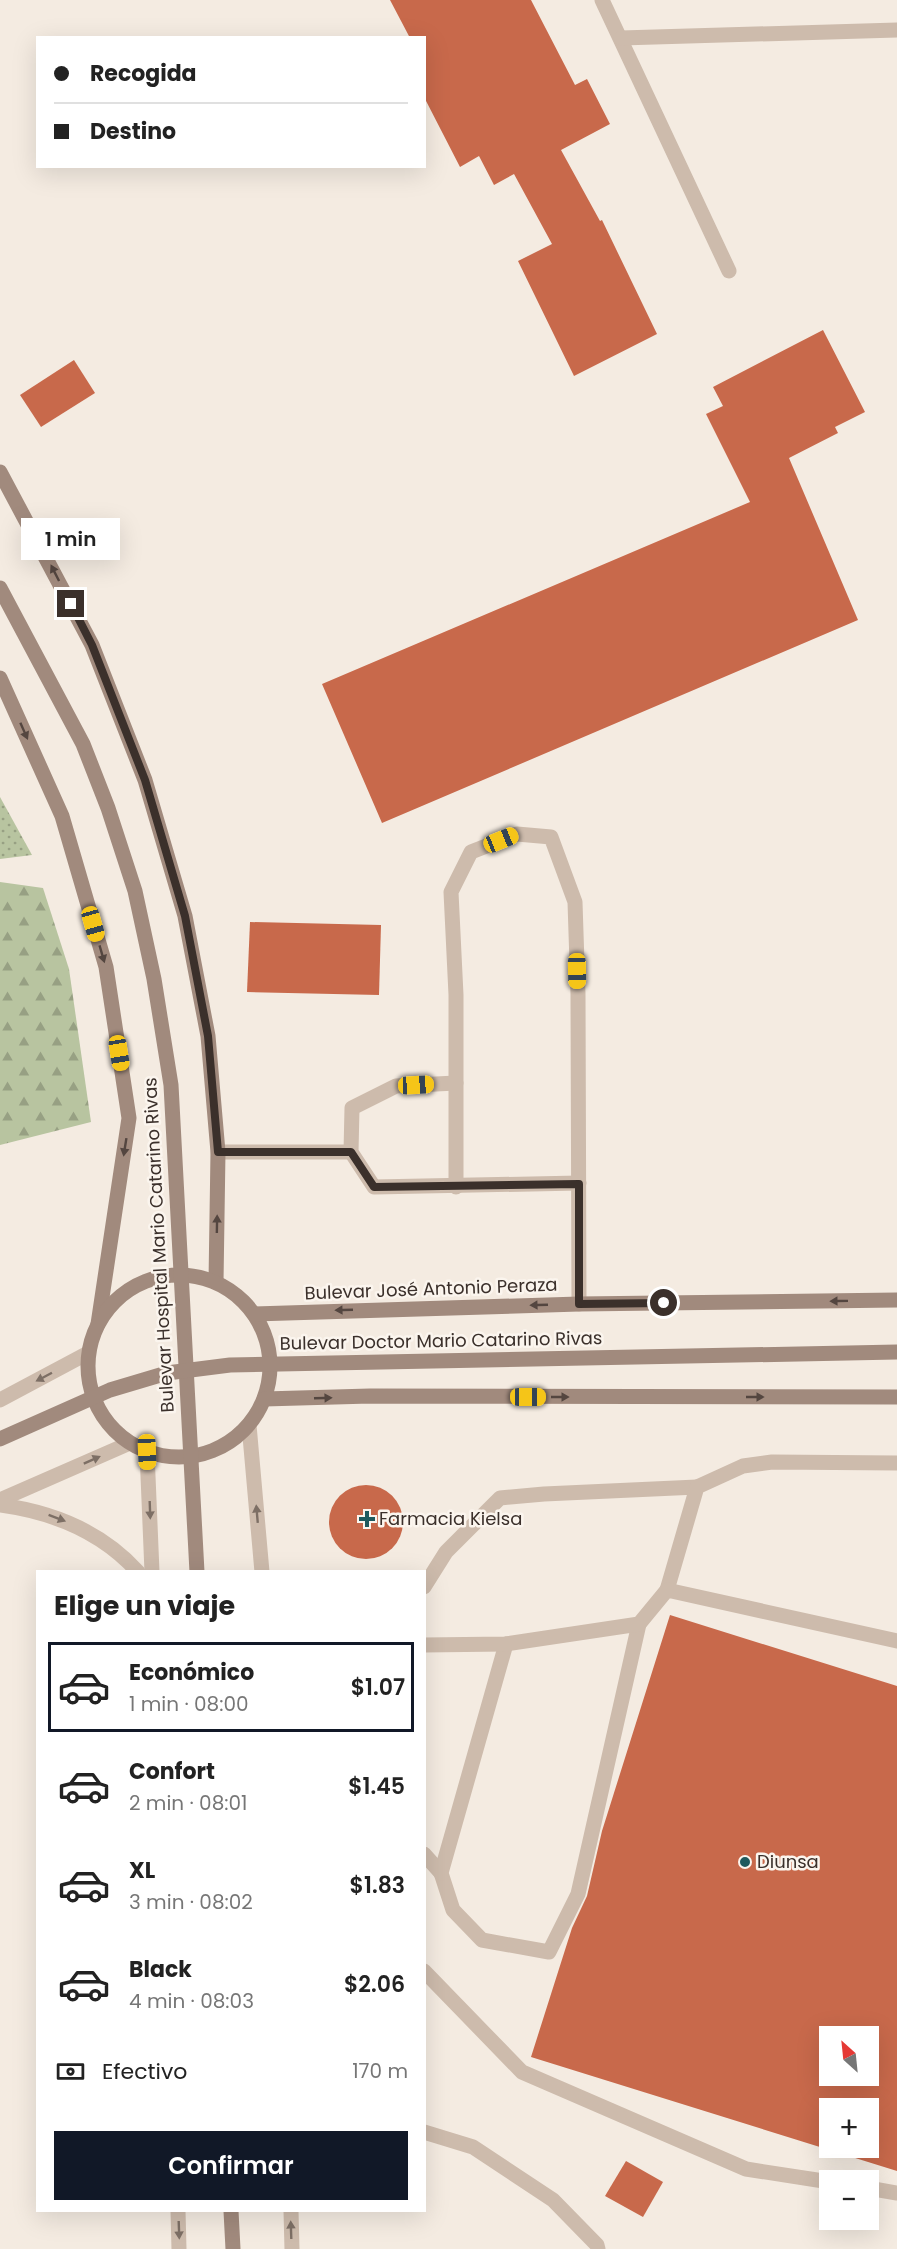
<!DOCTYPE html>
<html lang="es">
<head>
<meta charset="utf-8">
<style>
  body { margin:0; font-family:Poppins,sans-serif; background:#f2f2f2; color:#222; height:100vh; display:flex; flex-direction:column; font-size:22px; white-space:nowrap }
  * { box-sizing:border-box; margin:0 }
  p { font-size:20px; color:#767676 }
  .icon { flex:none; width:33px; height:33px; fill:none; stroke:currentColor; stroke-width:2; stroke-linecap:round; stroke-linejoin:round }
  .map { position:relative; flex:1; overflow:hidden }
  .panel { position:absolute; left:36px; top:1570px; width:390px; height:642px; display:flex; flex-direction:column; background:#fff; border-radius:0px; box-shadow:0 6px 24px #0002 }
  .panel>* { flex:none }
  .guide { position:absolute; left:36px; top:36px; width:390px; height:132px; border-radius:0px; box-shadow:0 6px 24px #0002; display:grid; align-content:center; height:132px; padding:0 18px; background:#fff }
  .needle { width:39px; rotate:333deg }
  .buttons { position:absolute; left:819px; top:2026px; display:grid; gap:12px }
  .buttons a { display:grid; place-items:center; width:60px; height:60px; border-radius:0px; background:#fff; box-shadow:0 6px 24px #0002; font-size:30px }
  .end { position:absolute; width:27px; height:27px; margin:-14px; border:8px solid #3b302b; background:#fff; box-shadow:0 0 0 3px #fff }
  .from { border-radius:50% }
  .bubble { position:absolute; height:42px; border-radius:0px; background:#fff; box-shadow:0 6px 24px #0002; font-size:20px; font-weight:600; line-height:42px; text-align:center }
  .car { position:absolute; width:18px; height:36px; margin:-18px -9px; border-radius:8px; box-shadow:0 0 4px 2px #0007; background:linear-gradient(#f5c518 24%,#345 0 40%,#f5c518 0 76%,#345 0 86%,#f5c518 0) }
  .guide b { display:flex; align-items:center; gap:21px; height:57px; font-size:22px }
  .guide b+b { border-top:2px solid #e0e0e0 }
  .guide i { width:15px; height:15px; background:#222 }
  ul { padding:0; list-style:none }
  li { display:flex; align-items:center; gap:18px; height:90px; margin:0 12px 9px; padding:0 6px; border:3px solid transparent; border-radius:0px }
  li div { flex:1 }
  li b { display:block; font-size:22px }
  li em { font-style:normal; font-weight:600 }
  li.current { border-color:#111827 }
  li>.icon { width:54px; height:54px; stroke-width:1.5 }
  h2 { padding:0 18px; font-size:27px; line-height:72px }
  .pay { display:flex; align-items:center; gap:15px; height:66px; padding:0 18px; font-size:22px }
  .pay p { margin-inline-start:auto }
  .button { display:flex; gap:12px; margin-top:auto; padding:12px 18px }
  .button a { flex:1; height:69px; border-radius:0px; background:#111827; color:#fff; font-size:24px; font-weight:600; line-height:69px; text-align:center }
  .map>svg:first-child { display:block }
  .grass { fill:url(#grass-dots) }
  .forest { fill:url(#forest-firs) }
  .building { fill:#c8694b; fill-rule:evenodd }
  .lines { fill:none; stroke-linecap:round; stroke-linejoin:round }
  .service { stroke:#cdbbac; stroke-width:15 }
  .minor { stroke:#cdbbac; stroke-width:15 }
  .tertiary { stroke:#cdbbac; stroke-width:15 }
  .secondary { stroke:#a18a7d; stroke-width:15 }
  .secondary-bridge { stroke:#a18a7d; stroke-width:15 }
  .oneway { fill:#544640 }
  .oneway2 { fill:#7d6f65 }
  .route { stroke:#3b302b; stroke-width:8 }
  .poi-dot { fill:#1f5a5e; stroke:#fbf5ee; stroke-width:2 }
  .labels { text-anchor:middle; stroke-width:5; stroke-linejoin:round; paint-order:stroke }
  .street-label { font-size:18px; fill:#3b302b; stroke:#fbf5ee }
  .poi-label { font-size:18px; fill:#3b302b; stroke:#fbf5ee; text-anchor:start }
</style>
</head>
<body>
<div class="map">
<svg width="897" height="2249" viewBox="0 0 897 2249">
  <defs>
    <pattern id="grass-dots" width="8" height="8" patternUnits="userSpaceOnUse" patternTransform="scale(1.5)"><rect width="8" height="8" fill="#b8c4a0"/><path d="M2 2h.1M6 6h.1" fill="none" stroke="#97a083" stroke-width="1.8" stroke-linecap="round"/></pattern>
    <pattern id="forest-firs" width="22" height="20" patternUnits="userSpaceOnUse" patternTransform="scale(1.5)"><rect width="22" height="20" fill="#b8c4a0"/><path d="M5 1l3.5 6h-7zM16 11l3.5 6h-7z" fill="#97a083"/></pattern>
  </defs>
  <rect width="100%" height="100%" fill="#f4ebe1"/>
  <polygon class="grass" points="0,797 32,855 0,859"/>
  <polygon class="forest" points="0,882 43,888 69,969 91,1122 0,1145"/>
  <g class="building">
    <polygon points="390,0 531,0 575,85 587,79 610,124 561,150 600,221 602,220 657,334 574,376 518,261 552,244 514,174 494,185 479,156 460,167 424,97 424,38 410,38"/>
    <polygon points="823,330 865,412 835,427 838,433 789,458 858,620 382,823 322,684 750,502 706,414 723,406 713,387"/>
    <polygon points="74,360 95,393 41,427 20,395"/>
    <polygon points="250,922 381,925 379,995 247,992"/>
    <circle cx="366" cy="1522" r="37"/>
    <path d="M670 1615 897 1686V2171L531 2057 572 1928 587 1896 602 1831ZM830 2037H868V2076H830ZM830 2109H868V2148H830Z"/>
    <polygon points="626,2161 663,2182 643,2217 605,2196"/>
  </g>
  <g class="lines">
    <g class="service">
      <polyline points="456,1083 396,1086 352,1108 351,1152 374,1187 579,1183"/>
      <polyline points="218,1152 351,1152"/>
      <polyline points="456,1187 456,995 451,892 471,852 517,834 551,837 575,902 578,994 579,1304"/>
      <polyline points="424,1587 446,1552 500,1498 544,1494 697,1487"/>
      <polyline points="667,1590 697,1487 743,1466 772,1462 897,1463"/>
      <polyline points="506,1644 441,1873 453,1910 482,1940 549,1952 578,1894 639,1624"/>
      <polyline points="424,1645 506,1644 639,1624 667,1590 897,1641"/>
      <polyline points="424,1854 441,1873"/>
      <polyline points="424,1971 522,2072 746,2169 830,2182"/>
      <polyline points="424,2132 473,2147 553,2200 597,2245 598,2249"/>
      <polyline points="868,2188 897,2193"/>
    </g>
    <g class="minor">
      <polyline points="602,0 729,271"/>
      <polyline points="621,38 897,30"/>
    </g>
    <g class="tertiary">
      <polyline points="0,1400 88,1353"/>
      <polyline points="249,1425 262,1572"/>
      <polyline points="147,1452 152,1572"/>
      <polyline points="0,1500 130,1443"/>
      <path d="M0 1505C52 1512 102 1532 138 1572"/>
      <polyline points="178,2211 179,2249"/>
      <polyline points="291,2211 292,2249"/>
    </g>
    <g class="secondary">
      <polyline points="0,472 92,645 145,780 185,916 208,1036 218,1152 216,1282"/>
      <polyline points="0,678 62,816 106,967 129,1118 98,1324"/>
      <circle cx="179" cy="1366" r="91"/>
      <polyline points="254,1314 579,1304 897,1300"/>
      <polyline points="264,1399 370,1396 897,1397"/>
      <polyline points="231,2211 233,2249"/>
    </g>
    <g class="secondary-bridge">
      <polyline points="0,588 83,744 108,808 135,891 154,979 171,1085 197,1572"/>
      <polyline points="0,1439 110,1390 167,1373 230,1365 897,1352"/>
    </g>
  </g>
  <defs><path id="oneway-solid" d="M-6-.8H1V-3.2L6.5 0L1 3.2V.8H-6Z" transform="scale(1.5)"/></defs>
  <g class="oneway">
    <use href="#oneway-solid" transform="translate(55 573) rotate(-117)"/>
    <use href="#oneway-solid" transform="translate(24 731) rotate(66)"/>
    <use href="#oneway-solid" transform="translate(102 954) rotate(74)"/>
    <use href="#oneway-solid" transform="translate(125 1147) rotate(99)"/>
    <use href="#oneway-solid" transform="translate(217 1224) rotate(-89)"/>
    <use href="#oneway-solid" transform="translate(839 1301) rotate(179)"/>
    <use href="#oneway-solid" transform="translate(539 1305) rotate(178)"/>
    <use href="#oneway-solid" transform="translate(344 1310) rotate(178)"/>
    <use href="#oneway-solid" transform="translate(560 1397)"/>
    <use href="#oneway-solid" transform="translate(755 1397)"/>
    <use href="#oneway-solid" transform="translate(323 1398) rotate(-2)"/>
  </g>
  <g class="oneway2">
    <use href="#oneway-solid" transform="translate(44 1377) rotate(152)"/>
    <use href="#oneway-solid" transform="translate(92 1460) rotate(-24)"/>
    <use href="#oneway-solid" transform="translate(150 1510) rotate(88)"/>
    <use href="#oneway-solid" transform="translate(257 1514) rotate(-95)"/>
    <use href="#oneway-solid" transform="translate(57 1518) rotate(21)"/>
    <use href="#oneway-solid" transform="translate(179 2230) rotate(88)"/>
    <use href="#oneway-solid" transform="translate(291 2230) rotate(-92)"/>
  </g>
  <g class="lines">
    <polyline class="route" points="71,604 92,645 145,780 185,916 208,1036 218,1152 351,1152 374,1187 579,1184 579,1304 664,1303"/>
  </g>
  <g class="poi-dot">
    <path d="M364 1510h6v6h6v6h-6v6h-6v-6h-6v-6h6z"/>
    <circle cx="745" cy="1862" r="6"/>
  </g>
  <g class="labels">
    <g class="street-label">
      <text transform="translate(159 1245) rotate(-93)" y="6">Bulevar Hospital Mario Catarino Rivas</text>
      <text transform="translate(431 1289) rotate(-2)" y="6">Bulevar José Antonio Peraza</text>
      <text transform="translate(441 1341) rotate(-1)" y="6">Bulevar Doctor Mario Catarino Rivas</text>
    </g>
    <g class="poi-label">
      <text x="379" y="1525">Farmacia Kielsa</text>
      <text x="757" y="1868">Diunsa</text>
    </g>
  </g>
</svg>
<div class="buttons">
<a><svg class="needle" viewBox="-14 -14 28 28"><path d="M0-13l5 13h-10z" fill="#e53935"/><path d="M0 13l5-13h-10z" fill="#767676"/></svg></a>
<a>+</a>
<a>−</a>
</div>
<i class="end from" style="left:664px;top:1303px"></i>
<i class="end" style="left:71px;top:604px"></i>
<div class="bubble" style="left:21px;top:518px;width:99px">1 min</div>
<i class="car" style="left:501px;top:840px;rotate:68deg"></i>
<i class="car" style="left:93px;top:924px;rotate:164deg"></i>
<i class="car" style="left:577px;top:971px;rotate:179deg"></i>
<i class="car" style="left:119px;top:1053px;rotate:171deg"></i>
<i class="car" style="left:416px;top:1085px;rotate:87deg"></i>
<i class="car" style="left:528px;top:1397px;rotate:90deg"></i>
<i class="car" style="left:147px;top:1452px;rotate:178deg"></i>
<div class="guide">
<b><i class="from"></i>Recogida</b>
<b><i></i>Destino</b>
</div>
<section class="panel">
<h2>Elige un viaje</h2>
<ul>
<li class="current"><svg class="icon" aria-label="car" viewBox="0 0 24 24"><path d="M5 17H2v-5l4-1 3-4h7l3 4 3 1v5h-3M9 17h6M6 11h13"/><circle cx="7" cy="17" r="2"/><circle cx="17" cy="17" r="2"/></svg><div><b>Económico</b><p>1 min · 08:00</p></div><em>$1.07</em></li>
<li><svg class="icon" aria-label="car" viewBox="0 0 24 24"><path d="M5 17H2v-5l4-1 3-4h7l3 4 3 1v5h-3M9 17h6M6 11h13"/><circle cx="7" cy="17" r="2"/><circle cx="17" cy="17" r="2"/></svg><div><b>Confort</b><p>2 min · 08:01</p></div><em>$1.45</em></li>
<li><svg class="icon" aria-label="car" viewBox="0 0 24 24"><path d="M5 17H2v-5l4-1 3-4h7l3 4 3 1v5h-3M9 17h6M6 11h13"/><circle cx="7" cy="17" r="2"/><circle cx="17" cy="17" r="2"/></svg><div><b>XL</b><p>3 min · 08:02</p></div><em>$1.83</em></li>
<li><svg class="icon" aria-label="car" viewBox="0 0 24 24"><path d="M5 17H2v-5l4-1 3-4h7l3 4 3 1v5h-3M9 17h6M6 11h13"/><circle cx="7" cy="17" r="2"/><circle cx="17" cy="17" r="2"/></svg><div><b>Black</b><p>4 min · 08:03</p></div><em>$2.06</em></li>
</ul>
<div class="pay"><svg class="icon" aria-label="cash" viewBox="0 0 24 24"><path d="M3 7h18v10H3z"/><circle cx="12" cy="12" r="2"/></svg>Efectivo<p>170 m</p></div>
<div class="button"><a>Confirmar</a></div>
</section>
</div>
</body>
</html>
